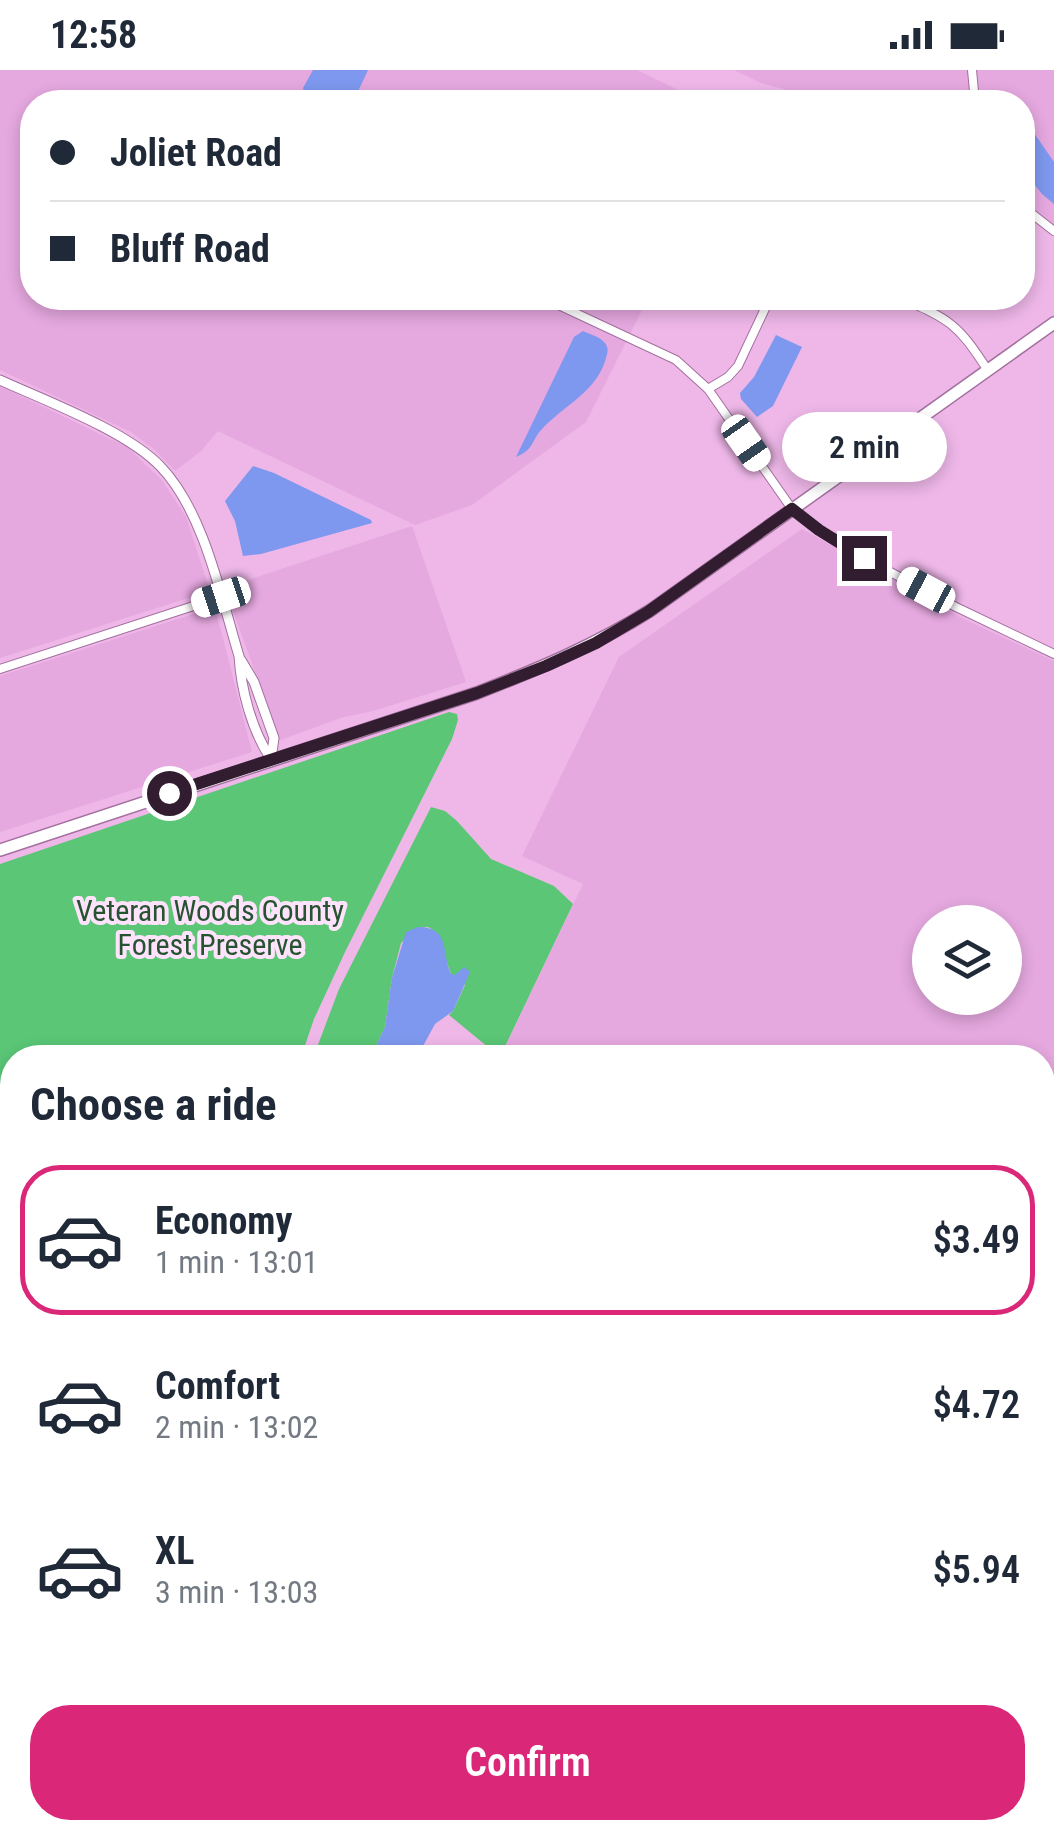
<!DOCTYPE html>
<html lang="en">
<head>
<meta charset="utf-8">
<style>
  body { margin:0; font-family:"Roboto Condensed",sans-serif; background:#f2f2f3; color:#1f2937; height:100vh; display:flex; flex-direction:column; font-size:38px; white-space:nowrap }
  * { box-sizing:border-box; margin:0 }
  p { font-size:32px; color:#747a83 }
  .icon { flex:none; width:55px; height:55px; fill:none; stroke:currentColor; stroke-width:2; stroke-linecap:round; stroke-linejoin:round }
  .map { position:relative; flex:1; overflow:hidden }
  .sheet { position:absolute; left:0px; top:975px; width:1055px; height:795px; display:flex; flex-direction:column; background:#fff; border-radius:40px 40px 0 0; box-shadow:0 5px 15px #0003 }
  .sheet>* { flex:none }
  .banner { position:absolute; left:20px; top:20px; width:1015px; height:220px; border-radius:40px; box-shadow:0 5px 15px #0003; display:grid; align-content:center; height:220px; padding:0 30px; background:#fff }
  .buttons { position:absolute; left:912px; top:835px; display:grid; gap:20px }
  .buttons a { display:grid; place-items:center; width:110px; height:110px; border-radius:50%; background:#fff; box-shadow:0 5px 15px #0003; font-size:50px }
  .end { position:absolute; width:45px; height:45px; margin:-22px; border:12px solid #311d2f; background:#fff; box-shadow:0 0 0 5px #fff }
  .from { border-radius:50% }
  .bubble { position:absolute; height:70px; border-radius:35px; background:#fff; box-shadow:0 5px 15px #0003; font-size:32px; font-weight:600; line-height:70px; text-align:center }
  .car { position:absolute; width:30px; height:60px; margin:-30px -15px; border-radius:12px; box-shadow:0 0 8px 2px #0007; background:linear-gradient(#fff 24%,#345 0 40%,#fff 0 76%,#345 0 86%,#fff 0) }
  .banner b { display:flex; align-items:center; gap:35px; height:95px; font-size:38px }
  .banner b+b { border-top:2px solid #e0e1e3 }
  .banner i { width:25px; height:25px; background:#1f2937 }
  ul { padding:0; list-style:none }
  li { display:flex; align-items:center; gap:30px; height:150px; margin:0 20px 15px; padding:0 10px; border:5px solid transparent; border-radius:40px }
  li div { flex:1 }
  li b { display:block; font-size:38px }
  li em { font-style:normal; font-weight:600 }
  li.on { border-color:#db2777 }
  li>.icon { width:90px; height:90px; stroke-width:1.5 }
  h2 { padding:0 30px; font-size:45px; line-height:120px }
  .cta { display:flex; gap:20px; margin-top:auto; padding:20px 30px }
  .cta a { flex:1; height:115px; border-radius:40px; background:#db2777; color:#fff; font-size:40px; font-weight:600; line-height:115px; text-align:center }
  .status { display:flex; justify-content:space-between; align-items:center; height:70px; padding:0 50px; background:#fff; direction:ltr }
  .status svg { height:28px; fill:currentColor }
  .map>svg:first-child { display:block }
  .built { fill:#e5a8df; fill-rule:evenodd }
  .green { fill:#5ac676 }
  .water { fill:#7d98ee }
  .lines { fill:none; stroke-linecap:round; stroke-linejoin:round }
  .stream { stroke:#7d98ee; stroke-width:2.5 }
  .minor-casing { stroke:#a3709f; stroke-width:10 }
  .tertiary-casing { stroke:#a3709f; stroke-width:11 }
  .primary-casing { stroke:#a3709f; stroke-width:14 }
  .minor { stroke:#fff; stroke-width:8 }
  .tertiary { stroke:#fff; stroke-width:9 }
  .primary { stroke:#fff; stroke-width:11 }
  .route { stroke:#311d2f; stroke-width:12 }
  .labels { text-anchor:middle; stroke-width:8; stroke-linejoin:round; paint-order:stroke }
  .park-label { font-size:30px; fill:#265431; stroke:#ffe2fb }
</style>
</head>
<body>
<div class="status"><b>12:58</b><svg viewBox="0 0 49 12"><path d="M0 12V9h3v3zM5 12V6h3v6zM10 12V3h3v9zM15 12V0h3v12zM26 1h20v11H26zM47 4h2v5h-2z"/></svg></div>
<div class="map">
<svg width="1054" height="1770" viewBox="0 0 1054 1770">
  <rect width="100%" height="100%" fill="#eeb7e8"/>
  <g class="built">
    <polygon points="0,0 637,0 703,32 32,32 32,228 648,228 586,352 472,435 415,455 218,361 201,381 175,401 155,380 131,362 0,300"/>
    <polygon points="734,0 968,0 972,32 830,32 761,13"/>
    <polygon points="975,0 1054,0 1054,156 1023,130 1022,32 978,32"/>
    <polygon points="0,316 127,377 162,410 186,447 210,521 0,588"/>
    <polygon points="412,456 466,612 373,641 344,647 280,670 227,525 233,515"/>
    <path d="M802 459 966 550 1054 591V1338L1043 1357 1042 988H500L583 814 522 786 619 587ZM930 852H1005V928H930Z"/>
    <polygon points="215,537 252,682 0,762 0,606"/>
  </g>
  <g class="green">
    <polygon points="449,642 457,644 458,650 452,669 345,882 314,949 301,987 12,988 12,1602 0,1613 0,794"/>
    <polygon points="431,737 445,741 457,751 491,789 554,816 573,834 500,987 449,945 453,941 465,915 451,904 436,862 428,857 418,858 401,873 392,908 385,957 371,987 313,988 339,919"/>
    <polygon points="1054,1338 1054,1513 1043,1513 1043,1357"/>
  </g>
  <g class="water">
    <polygon points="313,0 368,0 353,32 321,32 304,24 303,18"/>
    <polygon points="1023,47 1054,92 1054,134 1042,124 1023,100"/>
    <path d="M583 261C589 264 600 267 604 272 609 278 608 281 606 288 597 322 564 335 542 359 530 372 535 379 516 387L574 267Z"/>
    <polygon points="776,265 802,277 773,336 757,347 741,329 740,323 754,307"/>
    <polygon points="253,396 274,403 371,450 372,453 261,484 243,486 235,451 225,431"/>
    <path d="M418 857C451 857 441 883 451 904L455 905 464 897 470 902 453 941 435 954 417 987H371L385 957 392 908 406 862Z"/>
  </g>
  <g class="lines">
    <polyline class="stream" points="0,1442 12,1432"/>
    <g class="minor-casing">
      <g id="minor">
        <polyline points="972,0 975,32"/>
        <polyline points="1022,136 1054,161"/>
        <path d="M901 228C950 250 957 253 987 299"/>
        <polyline points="552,232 676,290 708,319 792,439 819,460 864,488 956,537 1054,584"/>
        <polyline points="708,319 728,307 738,296 770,228"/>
        <polyline points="0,599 221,527"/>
      </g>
    </g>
    <g class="tertiary-casing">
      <g id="tertiary">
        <path d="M0 310C46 331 127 361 161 397 204 442 221 527 239 586 241 620 252 661 271 689"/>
        <polyline points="241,590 254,612 274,668 271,689"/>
      </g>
    </g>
    <g class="primary-casing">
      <path id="primary" d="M0 780 477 623C538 599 596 575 651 540L1054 253"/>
    </g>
    <use href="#minor" class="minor"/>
    <use href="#tertiary" class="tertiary"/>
    <use href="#primary" class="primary"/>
  </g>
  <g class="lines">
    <polyline class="route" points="169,723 477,623 546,596 596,573 648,542 792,439 819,460 864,488"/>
  </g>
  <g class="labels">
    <g class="park-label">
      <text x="210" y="851">Veteran Woods County<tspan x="210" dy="34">Forest Preserve</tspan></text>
    </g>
  </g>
</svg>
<div class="buttons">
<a><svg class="icon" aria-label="layers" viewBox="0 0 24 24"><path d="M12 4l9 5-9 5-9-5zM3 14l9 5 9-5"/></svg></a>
</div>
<i class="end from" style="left:169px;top:723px"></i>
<i class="end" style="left:864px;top:488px"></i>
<div class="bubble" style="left:782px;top:342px;width:165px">2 min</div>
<i class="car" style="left:746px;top:373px;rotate:145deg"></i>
<i class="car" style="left:926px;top:520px;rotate:298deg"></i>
<i class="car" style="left:221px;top:527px;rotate:252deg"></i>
<div class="banner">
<b><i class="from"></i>Joliet Road</b>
<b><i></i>Bluff Road</b>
</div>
<section class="sheet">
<h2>Choose a ride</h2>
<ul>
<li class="on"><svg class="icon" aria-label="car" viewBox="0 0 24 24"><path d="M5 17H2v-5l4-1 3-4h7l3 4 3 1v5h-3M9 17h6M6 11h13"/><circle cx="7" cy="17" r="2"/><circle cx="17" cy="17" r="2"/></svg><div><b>Economy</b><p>1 min · 13:01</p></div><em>$3.49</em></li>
<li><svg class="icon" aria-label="car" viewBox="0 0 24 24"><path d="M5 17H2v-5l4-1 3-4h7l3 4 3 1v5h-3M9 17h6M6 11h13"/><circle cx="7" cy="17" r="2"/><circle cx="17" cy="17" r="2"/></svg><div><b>Comfort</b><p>2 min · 13:02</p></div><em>$4.72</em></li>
<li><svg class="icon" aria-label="car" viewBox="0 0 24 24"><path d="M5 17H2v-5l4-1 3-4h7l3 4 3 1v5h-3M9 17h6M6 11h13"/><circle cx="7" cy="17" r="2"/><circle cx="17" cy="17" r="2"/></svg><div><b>XL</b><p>3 min · 13:03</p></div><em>$5.94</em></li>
</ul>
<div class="cta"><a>Confirm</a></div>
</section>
</div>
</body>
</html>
